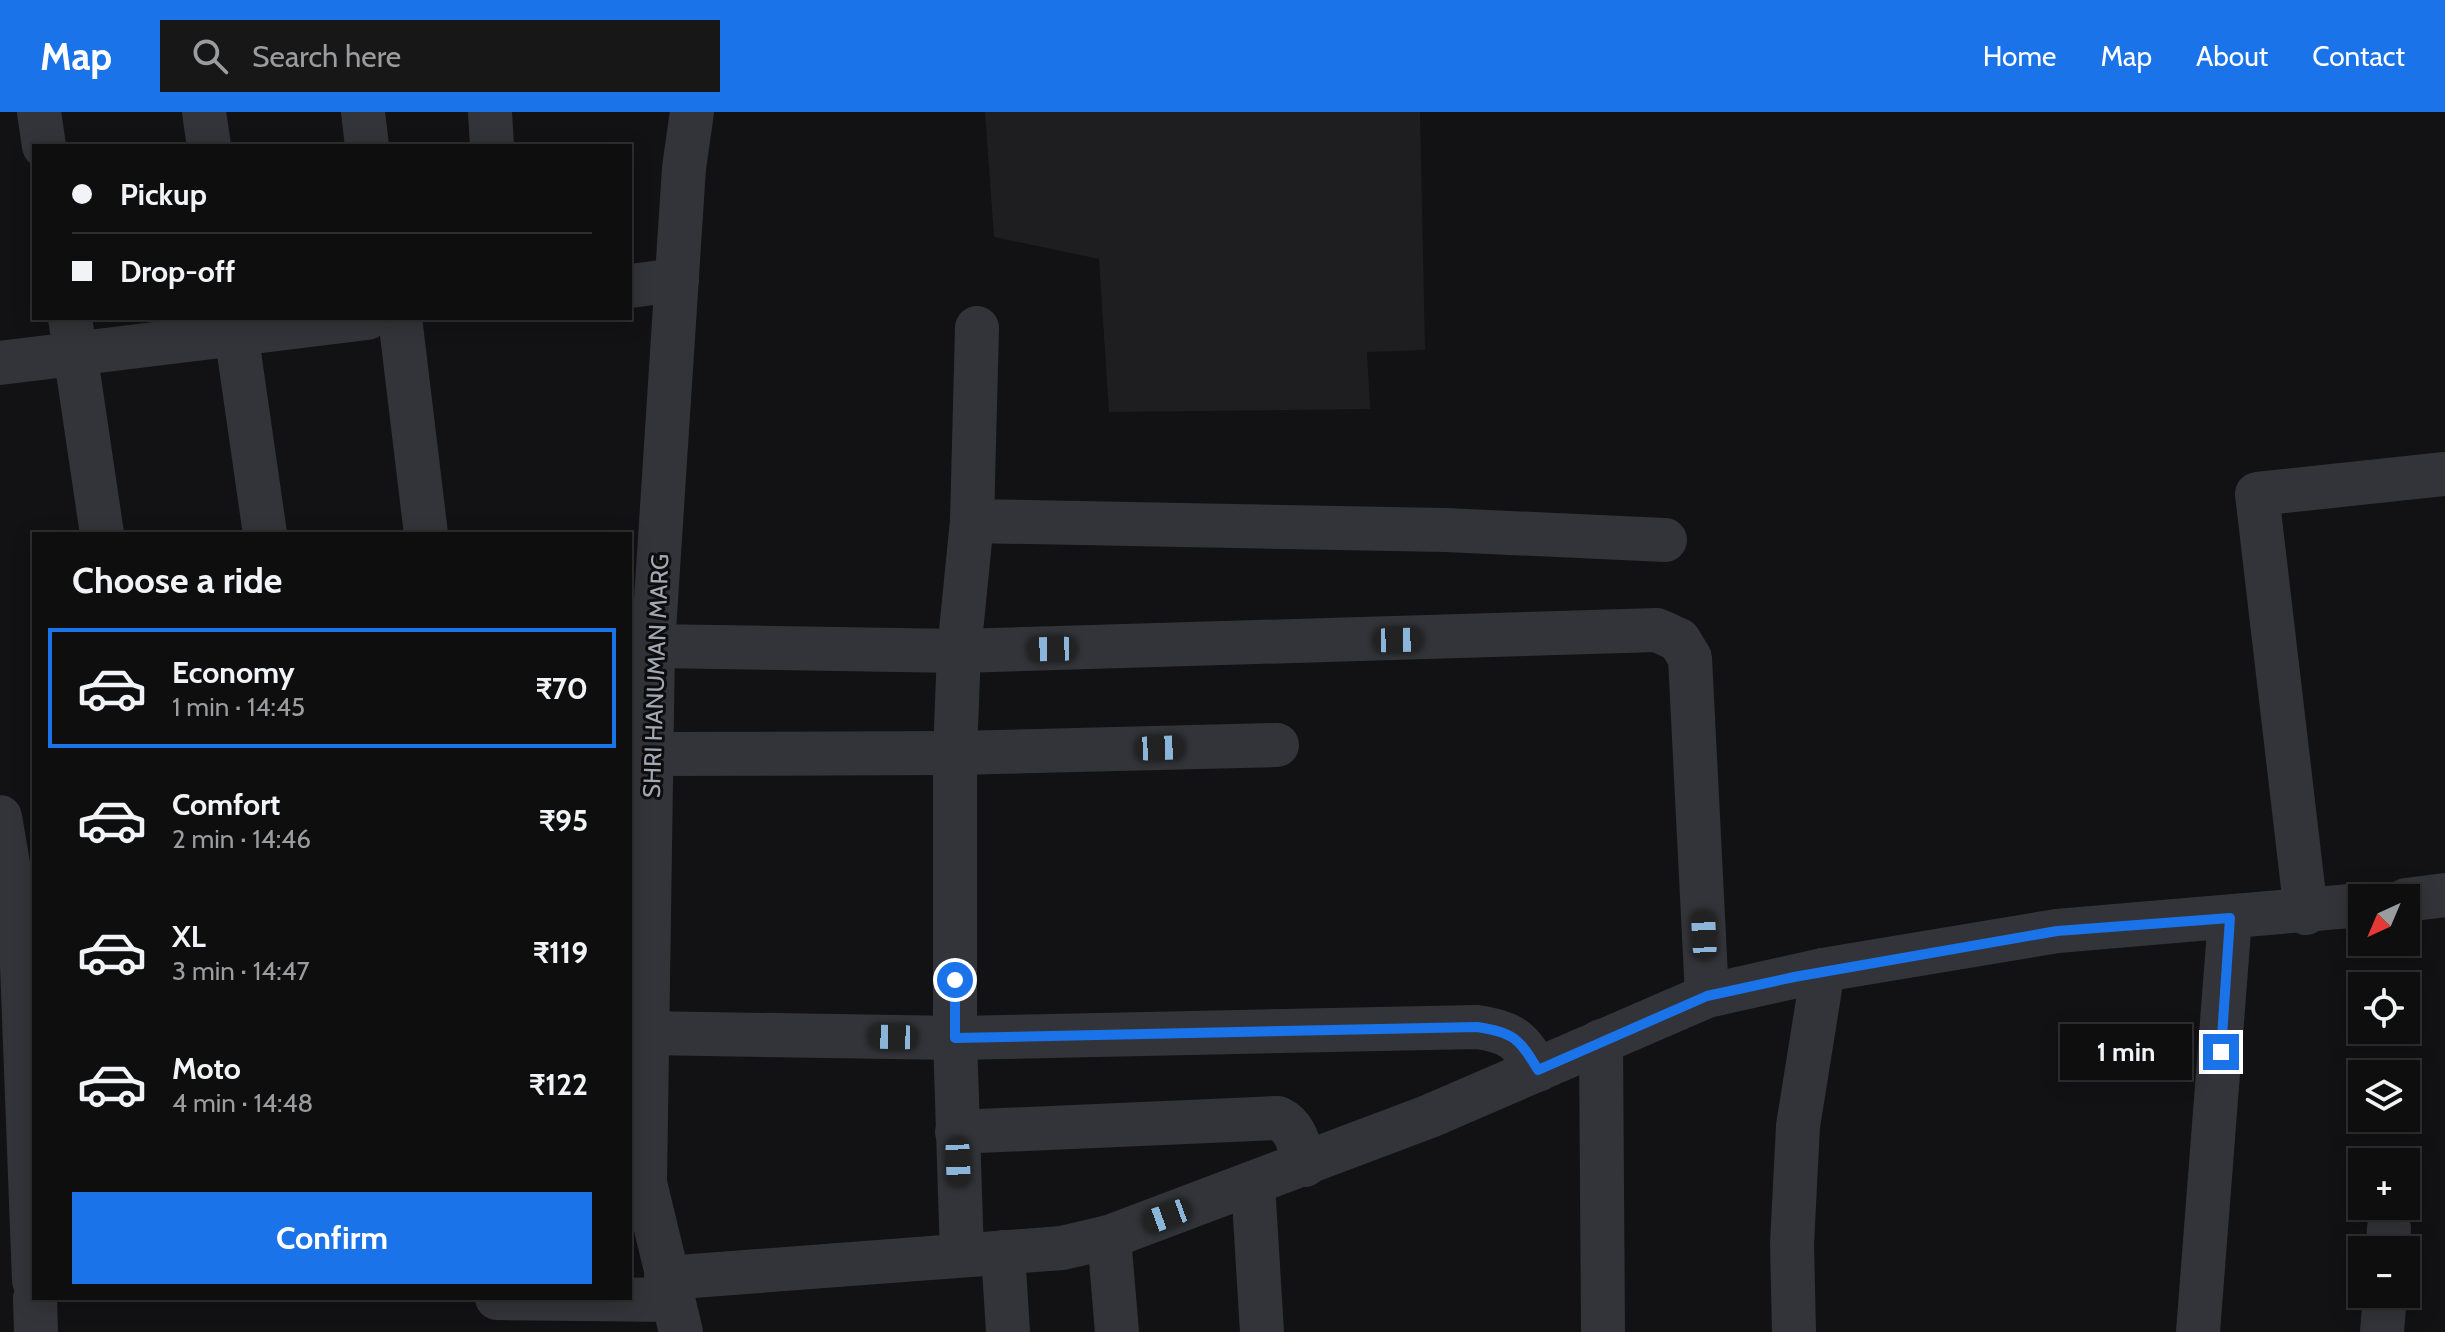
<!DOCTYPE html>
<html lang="en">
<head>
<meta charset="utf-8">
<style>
  body { margin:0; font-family:Cabin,sans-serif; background:#171718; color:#f1f3f6; height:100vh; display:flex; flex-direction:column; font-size:30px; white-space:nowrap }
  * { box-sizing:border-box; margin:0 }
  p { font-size:26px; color:#9b9c9e }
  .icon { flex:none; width:44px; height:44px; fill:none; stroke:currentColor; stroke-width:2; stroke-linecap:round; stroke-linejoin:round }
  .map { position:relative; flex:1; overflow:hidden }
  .drawer { position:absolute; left:32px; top:420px; width:600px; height:768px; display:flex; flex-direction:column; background:#0e0e0f; border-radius:0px; box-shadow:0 4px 20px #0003,0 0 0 2px #2e2e2f }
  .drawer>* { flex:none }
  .banner { position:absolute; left:32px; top:32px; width:600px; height:176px; border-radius:0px; box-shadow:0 4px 20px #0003,0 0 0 2px #2e2e2f; display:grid; align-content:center; height:176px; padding:0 40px; background:#0e0e0f }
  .needle { width:52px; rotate:224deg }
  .fabs { position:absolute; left:2348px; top:772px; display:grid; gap:16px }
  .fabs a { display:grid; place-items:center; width:72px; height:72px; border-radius:0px; background:#0e0e0f; box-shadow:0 4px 20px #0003,0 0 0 2px #2e2e2f; font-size:40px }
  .end { position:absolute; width:36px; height:36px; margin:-18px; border:10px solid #1a73e8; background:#fff; box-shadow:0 0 0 4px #fff }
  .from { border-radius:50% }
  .bubble { position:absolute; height:56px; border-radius:0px; background:#0e0e0f; box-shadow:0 4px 20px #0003,0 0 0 2px #2e2e2f; font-size:26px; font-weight:700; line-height:56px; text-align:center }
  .car { position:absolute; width:24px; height:48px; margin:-24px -12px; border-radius:10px; box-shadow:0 0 6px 2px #0007; background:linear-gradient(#222 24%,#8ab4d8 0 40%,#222 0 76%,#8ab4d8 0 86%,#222 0) }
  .banner b { display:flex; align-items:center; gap:28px; height:76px; font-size:30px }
  .banner b+b { border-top:2px solid #2e2e2f }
  .banner i { width:20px; height:20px; background:#f1f3f6 }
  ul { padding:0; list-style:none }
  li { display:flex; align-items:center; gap:24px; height:120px; margin:0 16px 12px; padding:0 24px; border:4px solid transparent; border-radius:0px }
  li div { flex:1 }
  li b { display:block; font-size:30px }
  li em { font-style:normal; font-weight:700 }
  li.selected { border-color:#1a73e8 }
  li>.icon { width:72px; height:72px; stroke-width:1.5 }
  h2 { padding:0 40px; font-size:36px; line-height:96px }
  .button { display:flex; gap:16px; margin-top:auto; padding:16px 40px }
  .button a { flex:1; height:92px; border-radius:0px; background:#1a73e8; color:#fff; font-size:32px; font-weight:700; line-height:92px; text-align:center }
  header { display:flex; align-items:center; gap:48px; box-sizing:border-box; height:112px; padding:0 40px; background:#1a73e8; color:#fff }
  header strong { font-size:38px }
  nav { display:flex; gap:44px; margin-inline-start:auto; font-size:28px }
  .search { width:560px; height:72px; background:#171718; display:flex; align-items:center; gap:20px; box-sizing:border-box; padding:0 28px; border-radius:0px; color:#9b9c9e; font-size:30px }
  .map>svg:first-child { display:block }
  .built { fill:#1e1e20 }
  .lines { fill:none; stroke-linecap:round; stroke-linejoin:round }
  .minor { stroke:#333439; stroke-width:44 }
  .route { stroke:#1a73e8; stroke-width:10 }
  .labels { text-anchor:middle; stroke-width:6; stroke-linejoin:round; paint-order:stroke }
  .street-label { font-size:24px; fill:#a3a9b4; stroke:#0d0d0e }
</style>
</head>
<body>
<header>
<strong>Map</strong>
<div class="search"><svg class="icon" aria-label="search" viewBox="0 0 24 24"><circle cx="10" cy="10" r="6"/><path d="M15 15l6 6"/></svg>Search here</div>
<nav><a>Home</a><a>Map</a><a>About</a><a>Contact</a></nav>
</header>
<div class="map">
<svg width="2445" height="1220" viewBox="0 0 2445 1220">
  <rect width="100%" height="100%" fill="#121214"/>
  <polygon class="built" points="985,0 1420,0 1425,238 1367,240 1370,297 1109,300 1099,147 994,125"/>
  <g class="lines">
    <g class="minor">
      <polyline points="39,0 44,34"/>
      <polyline points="204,0 209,34"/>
      <polyline points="363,0 367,34"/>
      <polyline points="490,0 492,34"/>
      <polyline points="630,174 677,168"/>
      <polyline points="70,206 102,422"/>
      <polyline points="234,206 265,422"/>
      <polyline points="400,206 426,422"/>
      <polyline points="0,251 367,206"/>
      <polyline points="972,409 1446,418 1665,428"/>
      <polyline points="653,534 959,539 1657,518 1679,528 1690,546 1707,884"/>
      <polyline points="652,642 955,641 1277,633"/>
      <polyline points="0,705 21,827 34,1169"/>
      <polyline points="2406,788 2445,783"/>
      <polyline points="2306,801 2257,382 2445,362"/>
      <path d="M646 921 955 926 1477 915C1513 920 1520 928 1538 958"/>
      <polyline points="1601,929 1603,1220"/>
      <path d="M957 1020 1278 1006C1297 1015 1299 1034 1305 1053"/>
      <polyline points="1253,1072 1262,1220"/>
      <polyline points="1109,1125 1117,1220"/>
      <polyline points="2388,1138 2389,1116"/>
      <polyline points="1003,1140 1008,1220"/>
      <polyline points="962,1143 955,926 955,641 959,539 972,409 977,216"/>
      <polyline points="666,1166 1062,1136 1109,1125 1430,1004 1707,884 1823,858 2057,819 2362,793"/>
      <polyline points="35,1186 36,1220"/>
      <polyline points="497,1186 671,1188"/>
      <polyline points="681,1220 645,1071 653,534 684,56 692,0"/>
      <polyline points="1794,1220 1792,1132 1798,1014 1823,858"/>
      <polyline points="2198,1220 2230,806"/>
      <polyline points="2382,1220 2385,1182"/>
    </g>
  </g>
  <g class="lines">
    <path class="route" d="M955 868V926L1477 915C1513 920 1520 927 1538 958L1707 884 1794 865 2057 819 2230 806 2221 940"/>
  </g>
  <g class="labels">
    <g class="street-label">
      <text transform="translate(656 564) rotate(-88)" y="8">SHRI HANUMAN MARG</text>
    </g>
  </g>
</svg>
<div class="fabs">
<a><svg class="needle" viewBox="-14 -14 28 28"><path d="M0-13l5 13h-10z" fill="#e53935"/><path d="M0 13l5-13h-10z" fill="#9b9c9e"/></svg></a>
<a><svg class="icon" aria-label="locate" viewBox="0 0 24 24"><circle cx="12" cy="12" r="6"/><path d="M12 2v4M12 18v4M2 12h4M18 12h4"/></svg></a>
<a><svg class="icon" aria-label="layers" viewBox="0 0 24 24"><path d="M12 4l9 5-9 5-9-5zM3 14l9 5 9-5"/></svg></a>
<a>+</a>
<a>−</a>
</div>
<i class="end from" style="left:955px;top:868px"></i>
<i class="end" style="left:2221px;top:940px"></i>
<div class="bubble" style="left:2060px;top:912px;width:132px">1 min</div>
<i class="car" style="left:1398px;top:528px;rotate:89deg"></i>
<i class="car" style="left:1052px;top:537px;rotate:269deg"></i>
<i class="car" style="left:1160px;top:636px;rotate:88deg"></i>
<i class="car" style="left:1704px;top:823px;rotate:357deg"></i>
<i class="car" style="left:893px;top:925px;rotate:271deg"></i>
<i class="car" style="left:958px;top:1050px;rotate:178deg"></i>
<i class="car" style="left:1167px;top:1104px;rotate:250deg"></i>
<div class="banner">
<b><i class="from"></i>Pickup</b>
<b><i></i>Drop-off</b>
</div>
<section class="drawer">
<h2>Choose a ride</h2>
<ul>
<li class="selected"><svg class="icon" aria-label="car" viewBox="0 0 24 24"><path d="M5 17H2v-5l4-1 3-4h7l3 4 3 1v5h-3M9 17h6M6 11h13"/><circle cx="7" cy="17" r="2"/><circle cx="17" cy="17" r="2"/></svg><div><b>Economy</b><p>1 min · 14:45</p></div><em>₹70</em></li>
<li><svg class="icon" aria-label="car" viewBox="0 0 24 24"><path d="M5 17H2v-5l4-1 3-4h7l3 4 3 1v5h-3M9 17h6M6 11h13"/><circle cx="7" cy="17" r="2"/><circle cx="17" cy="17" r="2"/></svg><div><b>Comfort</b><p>2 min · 14:46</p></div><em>₹95</em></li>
<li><svg class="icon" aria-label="car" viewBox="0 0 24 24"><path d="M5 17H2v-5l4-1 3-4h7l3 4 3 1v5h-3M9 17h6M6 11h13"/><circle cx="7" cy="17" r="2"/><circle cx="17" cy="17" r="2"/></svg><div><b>XL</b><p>3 min · 14:47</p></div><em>₹119</em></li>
<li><svg class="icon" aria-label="car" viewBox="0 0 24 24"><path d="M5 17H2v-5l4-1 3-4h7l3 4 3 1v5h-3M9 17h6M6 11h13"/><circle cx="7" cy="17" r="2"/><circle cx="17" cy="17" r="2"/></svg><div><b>Moto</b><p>4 min · 14:48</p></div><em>₹122</em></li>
</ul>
<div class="button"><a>Confirm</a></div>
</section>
</div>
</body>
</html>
